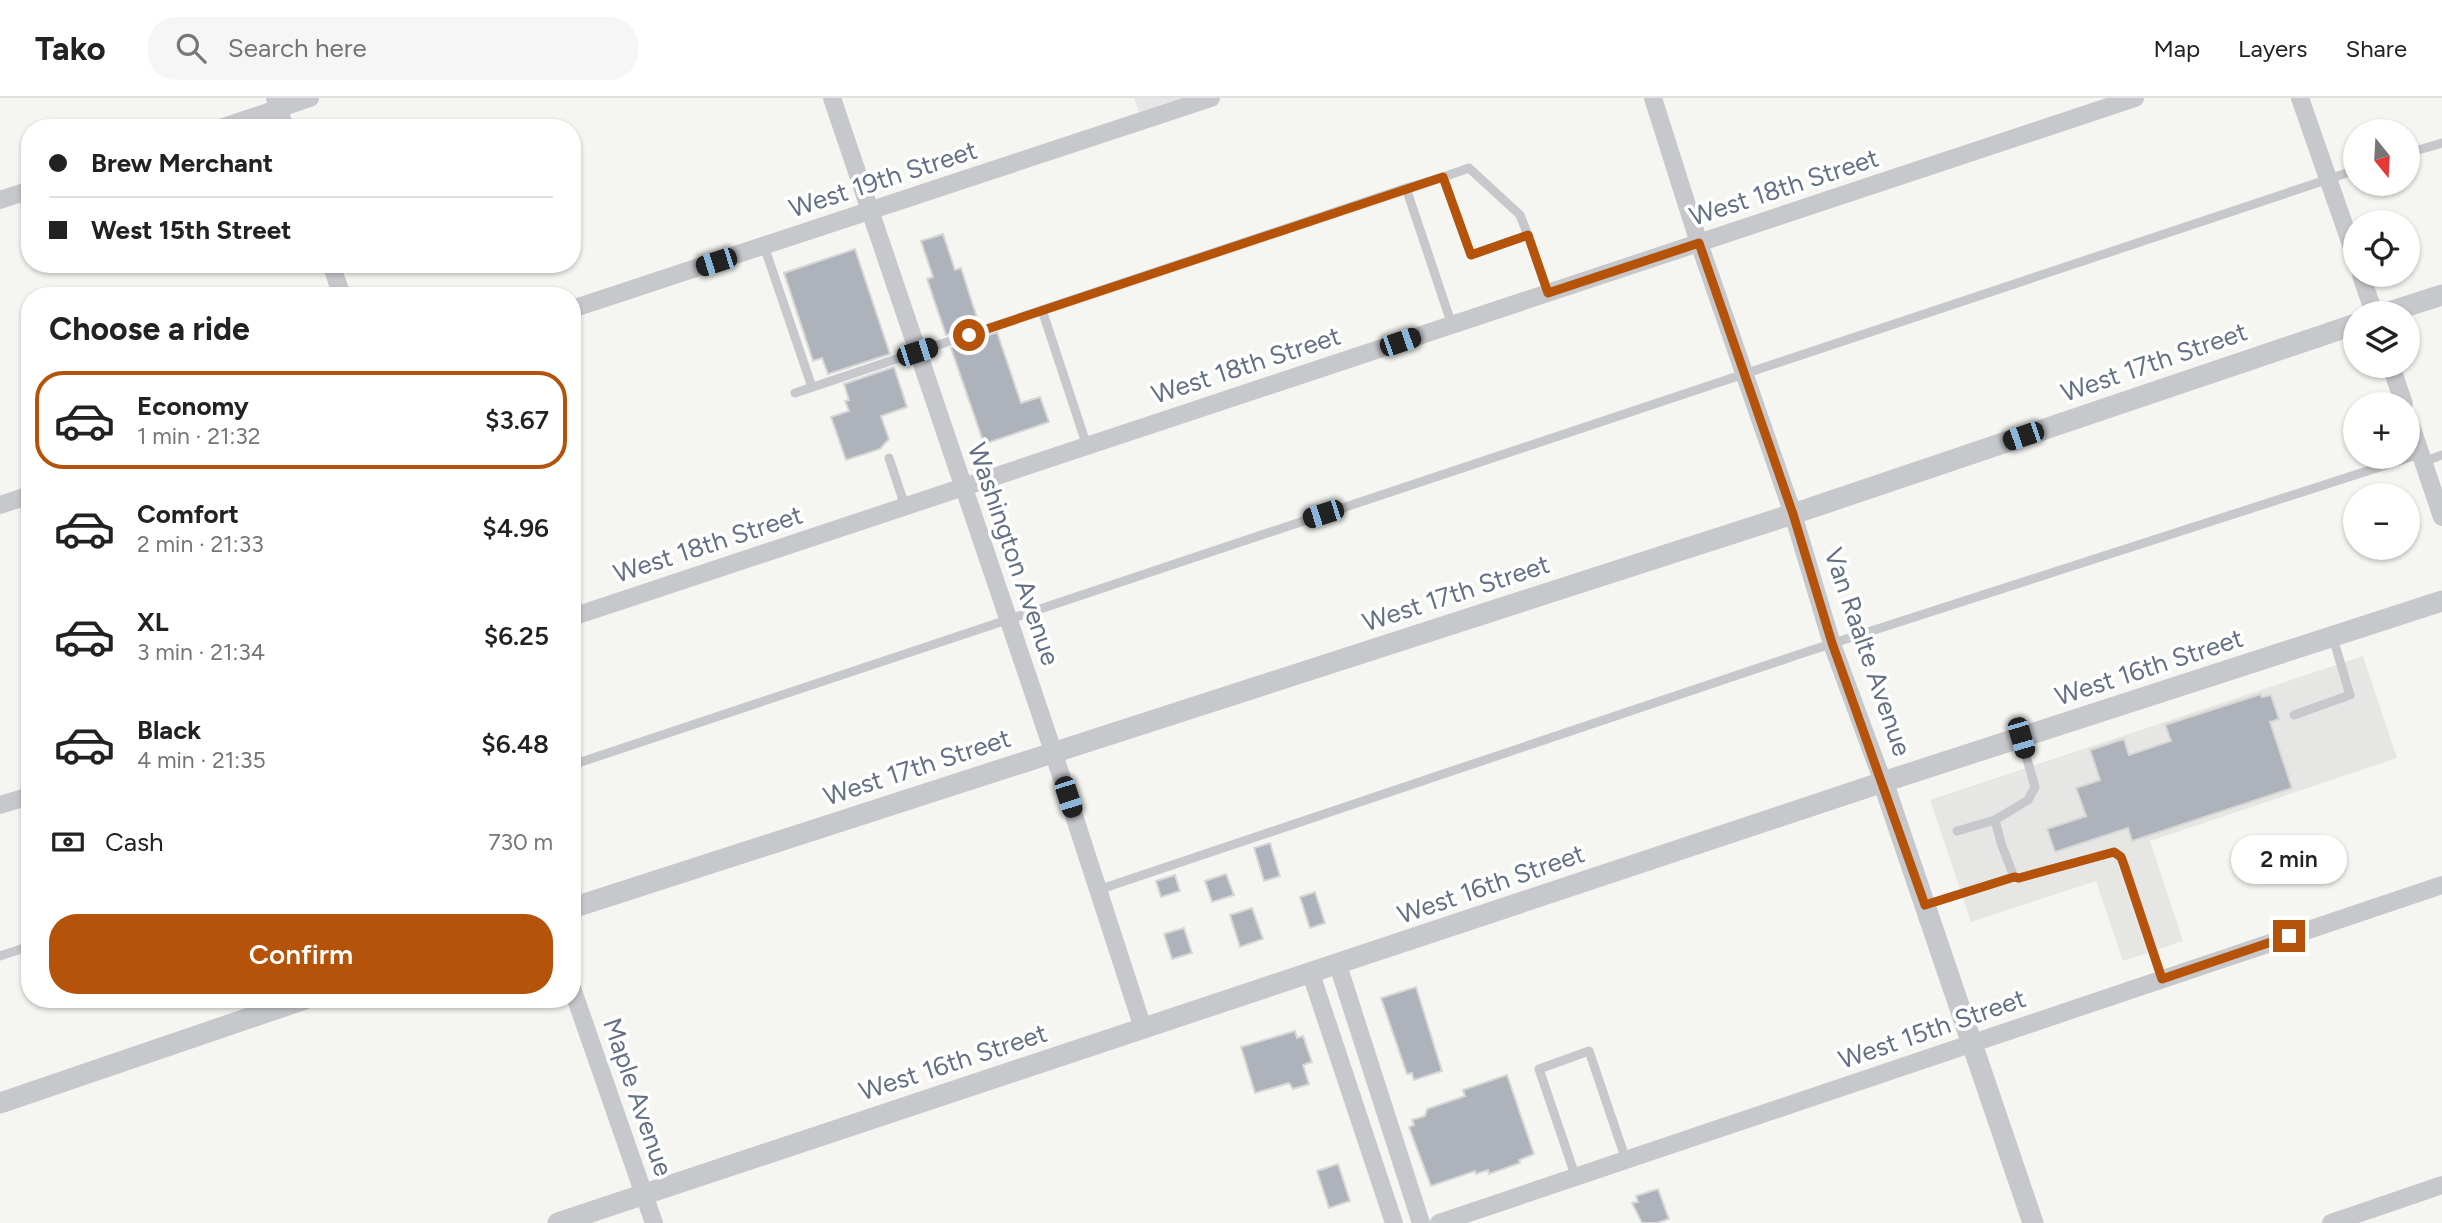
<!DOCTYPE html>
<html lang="en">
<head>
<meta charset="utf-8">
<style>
  body { margin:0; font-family:Figtree,sans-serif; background:#f6f6f6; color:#222; height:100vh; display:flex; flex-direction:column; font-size:26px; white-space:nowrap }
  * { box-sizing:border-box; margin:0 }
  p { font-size:23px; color:#767676 }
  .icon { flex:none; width:38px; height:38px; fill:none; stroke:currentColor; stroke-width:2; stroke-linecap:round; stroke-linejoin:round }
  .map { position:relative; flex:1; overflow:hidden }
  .panel { position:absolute; left:21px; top:189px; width:560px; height:721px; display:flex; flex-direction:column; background:#fff; border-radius:28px; box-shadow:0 2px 5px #0004 }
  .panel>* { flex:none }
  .guide { position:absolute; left:21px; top:21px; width:560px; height:154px; border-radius:28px; box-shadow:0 2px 5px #0004; display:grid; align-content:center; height:154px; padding:0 28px; background:#fff }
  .needle { width:46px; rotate:162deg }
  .tools { position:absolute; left:2343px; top:21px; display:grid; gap:14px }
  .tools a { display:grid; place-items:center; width:77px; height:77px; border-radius:50%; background:#fff; box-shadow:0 2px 5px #0004; font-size:35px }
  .end { position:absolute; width:32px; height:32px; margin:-16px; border:9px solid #b45309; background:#fff; box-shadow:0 0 0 4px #fff }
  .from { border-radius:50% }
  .bubble { position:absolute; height:49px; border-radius:24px; background:#fff; box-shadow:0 2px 5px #0004; font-size:23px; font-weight:600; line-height:49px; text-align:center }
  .car { position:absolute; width:21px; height:42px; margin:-21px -10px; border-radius:9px; box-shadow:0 0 5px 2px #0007; background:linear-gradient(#222 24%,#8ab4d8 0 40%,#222 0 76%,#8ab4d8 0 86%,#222 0) }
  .guide b { display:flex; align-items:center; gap:24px; height:66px; font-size:26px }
  .guide b+b { border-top:2px solid #e0e0e0 }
  .guide i { width:18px; height:18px; background:#222 }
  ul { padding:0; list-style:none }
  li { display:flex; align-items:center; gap:21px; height:98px; margin:0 14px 10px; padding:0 14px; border:4px solid transparent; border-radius:28px }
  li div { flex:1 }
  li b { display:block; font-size:26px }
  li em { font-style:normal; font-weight:600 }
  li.current { border-color:#b45309 }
  li>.icon { width:63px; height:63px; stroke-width:1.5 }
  h2 { padding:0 28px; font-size:32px; line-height:84px }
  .pay { display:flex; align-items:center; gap:18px; height:77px; padding:0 28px; font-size:26px }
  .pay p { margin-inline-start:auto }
  .primary-button { display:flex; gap:14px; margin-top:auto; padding:14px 28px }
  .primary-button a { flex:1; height:80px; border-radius:28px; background:#b45309; color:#fff; font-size:28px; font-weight:600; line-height:80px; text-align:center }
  header { display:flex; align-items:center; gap:42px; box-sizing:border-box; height:98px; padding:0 35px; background:#fff; border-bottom:2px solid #e0e0e0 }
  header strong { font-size:33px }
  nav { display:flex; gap:38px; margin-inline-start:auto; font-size:24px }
  .search { width:490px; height:63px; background:#f6f6f6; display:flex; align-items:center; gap:18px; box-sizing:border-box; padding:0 24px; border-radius:28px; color:#767676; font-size:26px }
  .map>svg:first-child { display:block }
  .built { fill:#e6e6e5 }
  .building { fill:#aeb3bb; stroke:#d7d7d5; stroke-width:2 }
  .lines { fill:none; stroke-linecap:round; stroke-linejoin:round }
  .service { stroke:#c6c8cc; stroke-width:9 }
  .minor { stroke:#c6c8cc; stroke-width:18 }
  .tertiary { stroke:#c6c8cc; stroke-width:21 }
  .route { stroke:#b45309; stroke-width:9 }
  .labels { text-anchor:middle; stroke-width:7; stroke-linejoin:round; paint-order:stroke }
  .street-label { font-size:26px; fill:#647184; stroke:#fff }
</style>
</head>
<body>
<header>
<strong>Tako</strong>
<div class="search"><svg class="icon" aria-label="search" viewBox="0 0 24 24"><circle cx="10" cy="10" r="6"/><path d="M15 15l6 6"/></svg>Search here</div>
<nav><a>Map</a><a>Layers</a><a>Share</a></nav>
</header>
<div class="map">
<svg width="2442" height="1125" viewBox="0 0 2442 1125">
  <rect width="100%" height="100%" fill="#f5f6f2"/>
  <g class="built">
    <polygon points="1134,0 1182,0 1139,14"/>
    <polygon points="2363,558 2397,660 2150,743 2183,843 2123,863 2096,783 1971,824 1930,702"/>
  </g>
  <g class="building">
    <polygon points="943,136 955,172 961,170 979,226 946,237 927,181 933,179 921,143"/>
    <polygon points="855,151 890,256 828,276 822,260 813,263 784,175"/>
    <polygon points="997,234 1021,305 1040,299 1049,324 984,346 951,250"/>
    <polygon points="894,269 907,309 881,318 889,341 880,351 846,362 831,319 849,313 845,303 849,302 844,286"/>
    <polygon points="2261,596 2262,599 2271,597 2279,621 2270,624 2292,690 2132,743 2128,730 2055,754 2047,731 2086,718 2076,690 2100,682 2090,652 2124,641 2129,657 2171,643 2165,627"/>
    <polygon points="1270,745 1280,778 1264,783 1254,750"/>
    <polygon points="1226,776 1234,797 1212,804 1205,783"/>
    <polygon points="1175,777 1180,793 1161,799 1156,783"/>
    <polygon points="1315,794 1325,825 1310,830 1300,799"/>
    <polygon points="1252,810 1263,841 1240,849 1230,817"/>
    <polygon points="1184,830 1192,855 1172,861 1164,836"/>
    <polygon points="1416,889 1442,973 1414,982 1412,975 1407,976 1381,900"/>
    <polygon points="1295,933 1297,940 1303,938 1312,964 1303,967 1309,986 1293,991 1289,985 1255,995 1241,949"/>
    <polygon points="1507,977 1534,1056 1519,1062 1520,1065 1489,1076 1488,1072 1476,1076 1475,1073 1431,1088 1409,1029 1414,1027 1412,1022 1425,1018 1427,1011 1465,998 1463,992"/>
    <polygon points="1338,1066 1350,1103 1329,1110 1317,1073"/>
    <polygon points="1658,1091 1669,1121 1657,1125 1642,1125 1632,1105 1638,1104 1636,1098"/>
  </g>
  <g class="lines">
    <g class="service">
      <polyline points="2408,55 2442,45"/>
      <polyline points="1406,90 1443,79"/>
      <polyline points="1528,137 1520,117 1469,70 1443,79 1471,157 1528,137 1548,195"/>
      <polyline points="764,148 812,289"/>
      <polyline points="1042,212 1087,348"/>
      <polyline points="795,295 1406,90 1452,227"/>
      <polyline points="889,360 905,408"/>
      <polyline points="2423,364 2442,357"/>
      <polyline points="2294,617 2350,597 2333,540"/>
      <polyline points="2021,640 2035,689 2028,702 1995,722 2001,745 2014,779 2019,780 2114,754 2121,759 2124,767 2162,881"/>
      <polyline points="572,667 2356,72"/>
      <polyline points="1957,733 1995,722"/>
      <polyline points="1098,792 1806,554 2420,356"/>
      <polyline points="1925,807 2014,779"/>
      <polyline points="0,858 30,848"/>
      <polyline points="1576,1080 1539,971 1589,953 1626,1062"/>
    </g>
    <g class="minor">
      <polyline points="275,0 285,30"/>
      <polyline points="832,0 1053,653 1143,930"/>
      <polyline points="1653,0 1699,145 1793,416 1832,546 1883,684"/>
      <polyline points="2300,0 2356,161"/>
      <polyline points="220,30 310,0"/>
      <polyline points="0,102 30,92"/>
      <polyline points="331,166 342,198"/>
      <polyline points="2361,177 2374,215"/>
      <polyline points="572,211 1211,0"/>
      <polyline points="2391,268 2404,306"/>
      <polyline points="2408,319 2442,419"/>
      <polyline points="0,407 30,397"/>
      <polyline points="572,519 2135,0"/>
      <polyline points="0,707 30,698"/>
      <polyline points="1338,867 1421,1125"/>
      <polyline points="1311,876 1394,1125"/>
      <polyline points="572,890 654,1125"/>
      <polyline points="1439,1125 2442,787"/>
      <polyline points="2331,1125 2442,1087"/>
    </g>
    <g class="tertiary">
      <polyline points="2386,215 2442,197"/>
      <polyline points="1883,684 2033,1125"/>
      <polyline points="572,810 1793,416 2356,226"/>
      <polyline points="0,1005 305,901"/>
      <polyline points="558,1125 1883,684 2442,503"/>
    </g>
  </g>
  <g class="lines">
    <polyline class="route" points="969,237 1443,79 1471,157 1528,137 1548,195 1699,145 1793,416 1832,545 1925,807 2014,779 2019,780 2114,754 2121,759 2124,767 2162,881 2289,838"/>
  </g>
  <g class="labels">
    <g class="street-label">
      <text transform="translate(883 81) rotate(-18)" y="9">West 19th Street</text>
      <text transform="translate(1784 89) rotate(-18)" y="9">West 18th Street</text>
      <text transform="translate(2154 264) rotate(-19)" y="9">West 17th Street</text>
      <text transform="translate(1246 267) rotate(-18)" y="9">West 18th Street</text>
      <text transform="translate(708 446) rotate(-18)" y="9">West 18th Street</text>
      <text transform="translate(1014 456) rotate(71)" y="9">Washington Avenue</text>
      <text transform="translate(1456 495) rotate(-18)" y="9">West 17th Street</text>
      <text transform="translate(1868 554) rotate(71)" y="9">Van Raalte Avenue</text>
      <text transform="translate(2149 569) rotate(-18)" y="9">West 16th Street</text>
      <text transform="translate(917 669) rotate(-18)" y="9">West 17th Street</text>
      <text transform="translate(1491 786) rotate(-19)" y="9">West 16th Street</text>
      <text transform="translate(1932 931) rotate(-19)" y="9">West 15th Street</text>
      <text transform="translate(953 964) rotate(-18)" y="9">West 16th Street</text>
      <text transform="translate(638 999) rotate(71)" y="9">Maple Avenue</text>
    </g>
  </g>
</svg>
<div class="tools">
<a><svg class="needle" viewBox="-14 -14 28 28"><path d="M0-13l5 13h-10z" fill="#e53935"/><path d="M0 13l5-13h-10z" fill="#767676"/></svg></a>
<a><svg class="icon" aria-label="locate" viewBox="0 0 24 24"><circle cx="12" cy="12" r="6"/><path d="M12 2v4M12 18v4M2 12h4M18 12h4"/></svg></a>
<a><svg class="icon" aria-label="layers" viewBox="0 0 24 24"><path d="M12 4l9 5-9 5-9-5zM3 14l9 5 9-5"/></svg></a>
<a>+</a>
<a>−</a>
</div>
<i class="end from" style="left:969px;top:237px"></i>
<i class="end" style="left:2289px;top:838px"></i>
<div class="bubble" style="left:2231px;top:737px;width:116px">2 min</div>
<i class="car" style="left:716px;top:164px;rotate:252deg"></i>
<i class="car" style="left:1400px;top:244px;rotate:71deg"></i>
<i class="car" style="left:917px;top:254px;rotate:72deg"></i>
<i class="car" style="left:2023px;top:338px;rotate:251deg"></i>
<i class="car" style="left:1323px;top:416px;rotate:252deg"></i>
<i class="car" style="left:2021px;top:640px;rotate:164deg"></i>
<i class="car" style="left:1068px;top:699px;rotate:162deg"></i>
<div class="guide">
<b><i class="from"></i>Brew Merchant</b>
<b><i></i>West 15th Street</b>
</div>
<section class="panel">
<h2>Choose a ride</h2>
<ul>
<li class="current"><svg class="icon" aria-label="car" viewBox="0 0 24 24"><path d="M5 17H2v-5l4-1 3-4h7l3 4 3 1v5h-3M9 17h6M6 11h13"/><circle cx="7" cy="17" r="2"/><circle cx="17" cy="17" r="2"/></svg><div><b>Economy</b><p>1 min · 21:32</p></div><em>$3.67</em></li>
<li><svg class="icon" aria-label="car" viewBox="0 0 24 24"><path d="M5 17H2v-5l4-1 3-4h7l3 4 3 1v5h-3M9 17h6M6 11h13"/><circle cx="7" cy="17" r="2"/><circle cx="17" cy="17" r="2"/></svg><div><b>Comfort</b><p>2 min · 21:33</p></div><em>$4.96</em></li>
<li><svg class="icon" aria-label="car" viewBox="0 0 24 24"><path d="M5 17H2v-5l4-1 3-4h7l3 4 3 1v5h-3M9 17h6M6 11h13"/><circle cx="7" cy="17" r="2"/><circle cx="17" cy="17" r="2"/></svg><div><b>XL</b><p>3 min · 21:34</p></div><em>$6.25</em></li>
<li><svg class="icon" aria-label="car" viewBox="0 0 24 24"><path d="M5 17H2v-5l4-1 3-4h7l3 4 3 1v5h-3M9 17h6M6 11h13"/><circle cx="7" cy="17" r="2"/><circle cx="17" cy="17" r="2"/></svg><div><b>Black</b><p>4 min · 21:35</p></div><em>$6.48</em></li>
</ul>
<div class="pay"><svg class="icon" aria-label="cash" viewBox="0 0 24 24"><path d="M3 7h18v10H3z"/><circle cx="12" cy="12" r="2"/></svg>Cash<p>730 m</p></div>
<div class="primary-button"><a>Confirm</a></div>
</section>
</div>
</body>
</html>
